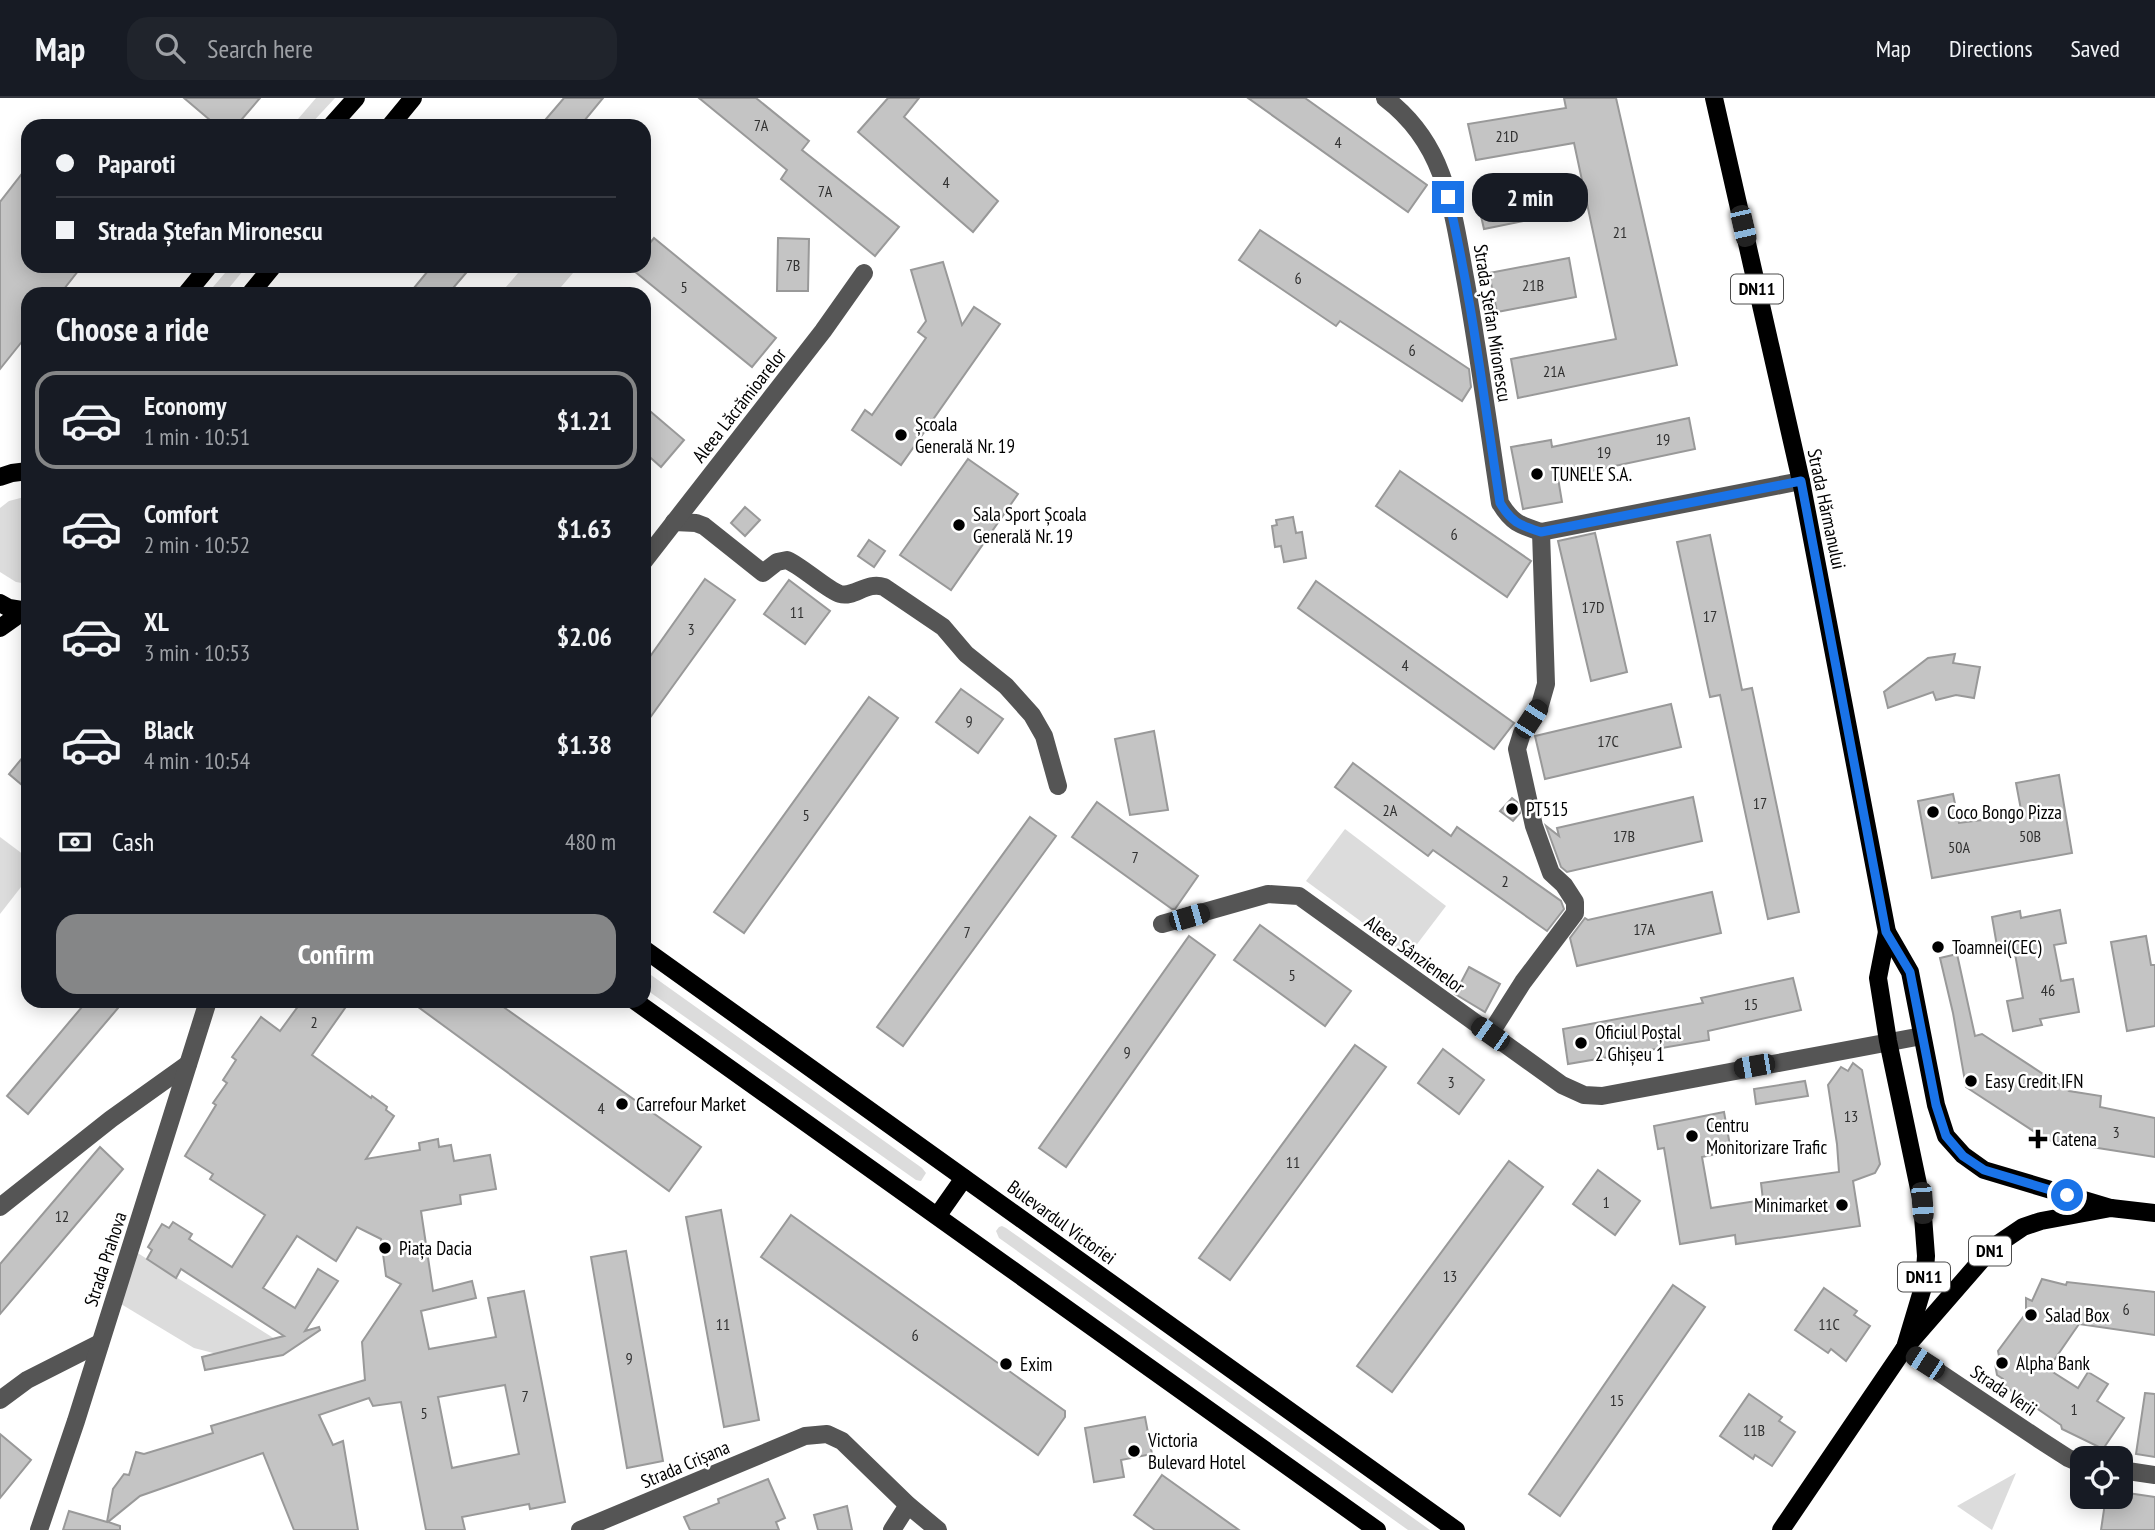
<!DOCTYPE html>
<html lang="en">
<head>
<meta charset="utf-8">
<style>
  body { margin:0; font-family:"PT Sans Narrow",sans-serif; background:#20242c; color:#f1f3f6; height:100vh; display:flex; flex-direction:column; font-size:26px; white-space:nowrap }
  * { box-sizing:border-box; margin:0 }
  p { font-size:23px; color:#9ea1a6 }
  .icon { flex:none; width:38px; height:38px; fill:none; stroke:currentColor; stroke-width:2; stroke-linecap:round; stroke-linejoin:round }
  .map { position:relative; flex:1; overflow:hidden }
  .panel { position:absolute; left:21px; top:189px; width:630px; height:721px; display:flex; flex-direction:column; background:#171b24; border-radius:21px; box-shadow:0 4px 18px #0003 }
  .panel>* { flex:none }
  .hud { position:absolute; left:21px; top:21px; width:630px; height:154px; border-radius:21px; box-shadow:0 4px 18px #0003; display:grid; align-content:center; height:154px; padding:0 35px; background:#171b24 }
  .controls { position:absolute; left:2070px; top:1348px; display:grid; gap:14px }
  .controls a { display:grid; place-items:center; width:63px; height:63px; border-radius:14px; background:#171b24; box-shadow:0 4px 18px #0003; font-size:35px }
  .end { position:absolute; width:32px; height:32px; margin:-16px; border:9px solid #1a73e8; background:#fff; box-shadow:0 0 0 4px #fff }
  .from { border-radius:50% }
  .bubble { position:absolute; height:49px; border-radius:21px; background:#171b24; box-shadow:0 4px 18px #0003; font-size:23px; font-weight:700; line-height:49px; text-align:center }
  .car { position:absolute; width:21px; height:42px; margin:-21px -10px; border-radius:9px; box-shadow:0 0 5px 2px #0007; background:linear-gradient(#222 24%,#8ab4d8 0 40%,#222 0 76%,#8ab4d8 0 86%,#222 0) }
  .hud b { display:flex; align-items:center; gap:24px; height:66px; font-size:26px }
  .hud b+b { border-top:2px solid #363941 }
  .hud i { width:18px; height:18px; background:#f1f3f6 }
  ul { padding:0; list-style:none }
  li { display:flex; align-items:center; gap:21px; height:98px; margin:0 14px 10px; padding:0 21px; border:4px solid transparent; border-radius:21px }
  li div { flex:1 }
  li b { display:block; font-size:26px }
  li em { font-style:normal; font-weight:700 }
  li.selected { border-color:#858687 }
  li>.icon { width:63px; height:63px; stroke-width:1.5 }
  h2 { padding:0 35px; font-size:32px; line-height:84px }
  .pay { display:flex; align-items:center; gap:18px; height:77px; padding:0 35px; font-size:26px }
  .pay p { margin-inline-start:auto }
  .action { display:flex; gap:14px; margin-top:auto; padding:14px 35px }
  .action a { flex:1; height:80px; border-radius:21px; background:#858687; color:#fff; font-size:28px; font-weight:700; line-height:80px; text-align:center }
  header { display:flex; align-items:center; gap:42px; box-sizing:border-box; height:98px; padding:0 35px; background:#171b24; border-bottom:2px solid #363941 }
  header strong { font-size:33px }
  nav { display:flex; gap:38px; margin-inline-start:auto; font-size:24px }
  .search { width:490px; height:63px; background:#20242c; display:flex; align-items:center; gap:18px; box-sizing:border-box; padding:0 24px; border-radius:21px; color:#9ea1a6; font-size:26px }
  .map>svg:first-child { display:block }
  .green { fill:#dcdcdc }
  .building { fill:#c4c4c4; stroke:#999; stroke-width:2; fill-rule:evenodd }
  .lines { fill:none; stroke-linecap:round; stroke-linejoin:round }
  .minor { stroke:#555; stroke-width:18 }
  .major { stroke:#000; stroke-width:18 }
  .route { stroke:#1a73e8; stroke-width:9 }
  .poi-dot { fill:#000; stroke:#fff; stroke-width:2.5 }
  .labels { text-anchor:middle; stroke-width:5; stroke-linejoin:round; paint-order:stroke }
  .number-label { font-size:16px; fill:#313131 }
  .shield { fill:#fff; stroke:#4c4c4c; stroke-width:2 }
  .shield-label { font-size:18px; font-weight:bold; fill:#000 }
  .street-label { font-size:19px; fill:#000; stroke:#fff }
  .poi-label { font-size:19px; fill:#000; stroke:#fff; text-anchor:start }
</style>
</head>
<body>
<header>
<strong>Map</strong>
<div class="search"><svg class="icon" aria-label="search" viewBox="0 0 24 24"><circle cx="10" cy="10" r="6"/><path d="M15 15l6 6"/></svg>Search here</div>
<nav><a>Map</a><a>Directions</a><a>Saved</a></nav>
</header>
<div class="map">
<svg width="2155" height="1432" viewBox="0 0 2155 1432">
  <rect width="100%" height="100%" fill="#fff"/>
  <g class="green">
    <polygon points="316,0 335,0 309,28 292,28"/>
    <polygon points="231,168 247,168 224,196 207,196"/>
    <polygon points="524,168 579,168 555,196 500,196"/>
    <polygon points="28,398 28,486 16,484 0,474 0,410 9,403"/>
    <polygon points="1345,731 1446,808 1408,858 1306,783"/>
    <polygon points="0,739 28,760 28,780 0,816"/>
    <polygon points="644,872 922,1070 926,1075 921,1083 916,1082 644,890"/>
    <polygon points="1002,1128 1006,1130 1430,1432 1408,1432 999,1140 996,1133 999,1129"/>
    <polygon points="136,1154 275,1241 217,1256 194,1250 121,1206"/>
    <polygon points="2016,1375 1992,1432 1957,1408"/>
  </g>
  <g class="building">
    <polygon points="184,0 260,0 236,28 217,28"/>
    <polygon points="564,0 603,0 580,28 540,28"/>
    <polygon points="699,0 756,0 809,43 802,52 899,129 875,158 781,81 787,72"/>
    <polygon points="888,0 919,0 904,19 998,103 973,134 858,34"/>
    <polygon points="1248,0 1305,0 1427,87 1408,114"/>
    <polygon points="1564,0 1616,0 1677,267 1518,300 1511,261 1616,241 1574,45 1476,62 1468,26 1566,10"/>
    <polygon points="28,68 28,168 82,168 60,196 28,196 28,236 0,271 0,104"/>
    <polygon points="1551,81 1559,116 1484,131 1476,96"/>
    <polygon points="1260,132 1469,271 1471,289 1462,303 1340,223 1336,228 1239,162"/>
    <polygon points="654,140 776,240 752,269 628,168 644,168 644,152"/>
    <polygon points="778,140 809,141 808,193 777,193"/>
    <polygon points="1569,160 1576,199 1497,214 1489,175"/>
    <polygon points="943,164 962,227 974,209 1000,226 901,367 852,332 865,312 872,317 926,240 918,234 926,223 911,172"/>
    <polygon points="432,168 472,168 448,196 409,196"/>
    <polygon points="644,308 684,342 661,369 644,354"/>
    <polygon points="1689,320 1695,351 1558,380 1562,404 1523,411 1511,349 1551,342 1552,349"/>
    <polygon points="968,361 1018,396 951,492 900,457"/>
    <polygon points="1400,373 1531,463 1507,499 1376,408"/>
    <polygon points="745,409 760,422 745,438 731,425"/>
    <polygon points="1293,419 1296,435 1302,434 1306,460 1284,464 1281,448 1275,449 1272,428 1277,427 1276,422"/>
    <polygon points="1595,435 1627,574 1591,583 1558,443"/>
    <polygon points="1710,437 1742,592 1752,590 1799,814 1768,821 1720,597 1710,599 1677,444"/>
    <polygon points="869,442 885,453 874,469 858,458"/>
    <polygon points="705,481 735,502 644,628 644,567"/>
    <polygon points="789,482 830,513 805,546 764,516"/>
    <polygon points="1316,483 1514,625 1494,651 1298,510"/>
    <polygon points="1955,556 1953,565 1980,569 1974,600 1956,597 1936,602 1933,594 1888,610 1884,594 1928,560"/>
    <polygon points="961,591 1003,621 978,655 936,624"/>
    <polygon points="869,599 898,620 744,835 714,814"/>
    <polygon points="1671,606 1681,649 1545,681 1535,638"/>
    <polygon points="1154,633 1168,712 1130,717 1115,641"/>
    <polygon points="28,653 28,692 9,676"/>
    <polygon points="1353,665 1451,738 1457,729 1561,803 1564,811 1547,833 1433,752 1428,758 1335,689"/>
    <polygon points="2059,677 2072,755 1932,780 1918,703 1953,696 1959,725 2022,717 2016,685"/>
    <polygon points="1693,699 1702,743 1567,774 1561,769 1546,728 1559,738 1557,730"/>
    <polygon points="1512,700 1517,704 1520,715 1513,723 1500,713"/>
    <polygon points="1097,704 1198,778 1175,811 1172,811 1072,739"/>
    <polygon points="1030,719 1056,738 903,948 877,929"/>
    <polygon points="1712,794 1721,835 1577,868 1570,840 1585,820 1588,822"/>
    <polygon points="2060,812 2066,845 2054,847 2061,883 2073,881 2079,914 2040,921 2042,927 2013,933 2007,903 2023,900 2013,845 1997,848 1992,819 2020,813 2021,820"/>
    <polygon points="1260,827 1351,893 1325,928 1234,862"/>
    <polygon points="1189,838 1215,857 1066,1069 1039,1050"/>
    <polygon points="2146,838 2151,867 2155,867 2155,928 2127,933 2111,844"/>
    <polygon points="1957,856 1975,938 1982,936 2069,993 2101,998 2100,1009 2155,1020 2155,1059 2047,1042 1966,989 1953,915 1940,860"/>
    <polygon points="1469,869 1500,886 1485,914 1455,896"/>
    <polygon points="1793,880 1801,912 1708,933 1709,942 1568,966 1563,931 1703,905 1701,900"/>
    <polygon points="87,903 124,903 28,1016 7,998"/>
    <path d="M302 903H350L312 957 371 1000 372 998 387 1009 386 1012 394 1018 366 1061 420 1052 419 1045 438 1041 439 1049 451 1047 454 1063 490 1057 496 1091 460 1097 461 1106 421 1113 433 1193 472 1183 476 1200 421 1213 429 1251 496 1239 488 1200 524 1193 565 1404 530 1411 529 1406 462 1419 465 1432H426L401 1304 373 1308 369 1300 319 1317 333 1347 343 1343 358 1432H294L263 1355 140 1398 108 1424 120 1428V1432H63L69 1413 107 1424 113 1391 124 1376 129 1377 136 1354 144 1356 213 1335 211 1328 365 1282 362 1244 401 1186 386 1178 381 1141 357 1129 336 1163 297 1138 263 1190 295 1210 318 1171 338 1183 305 1233 319 1229 320 1232 283 1257 205 1272 202 1259 284 1238 181 1171 176 1180 147 1161 152 1152 148 1149 162 1126 169 1130 173 1124 192 1136 189 1141 232 1169 265 1117 210 1081 213 1076 185 1058 216 1007 213 1005 227 985 223 982 236 962 232 959 261 919 280 933ZM505 1287 519 1356 452 1370 438 1299Z"/>
    <polygon points="410,903 495,903 701,1049 669,1093"/>
    <polygon points="1355,947 1386,969 1230,1182 1199,1160"/>
    <polygon points="1443,951 1484,982 1459,1016 1418,985"/>
    <polygon points="1853,965 1862,972 1880,1066 1875,1075 1853,1083 1860,1128 1736,1146 1735,1137 1680,1146 1664,1050 1658,1051 1654,1028 1724,1014 1731,1053 1702,1059 1711,1110 1763,1102 1761,1085 1839,1074 1837,1046 1828,987 1841,969 1848,973"/>
    <polygon points="1805,983 1808,998 1756,1006 1754,991"/>
    <polygon points="100,1049 123,1071 0,1216 0,1166"/>
    <polygon points="1509,1063 1543,1089 1392,1294 1357,1268"/>
    <polygon points="1598,1072 1640,1103 1615,1137 1573,1106"/>
    <polygon points="721,1112 759,1322 724,1329 686,1119"/>
    <polygon points="791,1117 1065,1313 1065,1319 1038,1357 761,1159"/>
    <polygon points="626,1153 663,1363 627,1370 591,1159"/>
    <polygon points="2042,1181 2066,1187 2067,1184 2155,1194 2155,1237 2079,1226 2048,1271 2078,1290 2088,1274 2108,1286 2097,1303 2124,1320 2103,1351 2062,1331 2061,1327 2006,1289 2003,1281 1997,1277 1995,1266 1999,1258 1998,1253 2026,1215 2026,1200 2032,1203"/>
    <polygon points="1673,1187 1705,1209 1560,1418 1529,1396"/>
    <polygon points="1824,1190 1857,1213 1854,1217 1870,1228 1846,1263 1831,1251 1828,1255 1795,1232"/>
    <polygon points="2145,1295 2155,1296 2155,1359 2136,1356"/>
    <polygon points="1749,1296 1782,1319 1779,1323 1795,1334 1772,1368 1755,1357 1753,1361 1720,1338"/>
    <polygon points="1145,1319 1152,1356 1121,1362 1124,1379 1094,1384 1085,1330"/>
    <polygon points="0,1336 31,1362 0,1400"/>
    <polygon points="1162,1377 1239,1432 1155,1432 1134,1417"/>
    <polygon points="768,1381 785,1420 776,1424 779,1432 690,1432 684,1419 719,1405 718,1401"/>
    <polygon points="2121,1394 2155,1399 2155,1432 2101,1432 2106,1398 2121,1398"/>
    <polygon points="847,1408 852,1432 818,1432 814,1417"/>
  </g>
  <g class="lines">
    <g class="minor">
      <path d="M1385 0C1410 19 1430 46 1441 76 1454 110 1459 148 1466 185 1479 258 1489 332 1500 405 1512 425 1520 427 1541 434L1801 383"/>
      <path d="M674 424 696 425 704 428 763 475 777 464 787 462C803 469 827 492 840 496 854 500 867 483 884 489L943 529 966 556 1006 588 1032 617 1044 638 1058 688"/>
      <polyline points="644,463 823,233 864,175"/>
      <polyline points="1162,826 1268,796 1299,798 1562,987 1584,997 1602,998 1922,938"/>
      <polyline points="1490,936 1523,884 1575,815 1575,804 1564,787 1551,775 1534,728 1517,651 1522,635 1540,607 1546,586 1541,434"/>
      <polyline points="0,1109 111,1021 188,966"/>
      <polyline points="1904,1251 2040,1342 2068,1360 2082,1366"/>
      <polyline points="0,1302 27,1282 100,1245"/>
      <polyline points="2121,1372 2155,1377"/>
      <polyline points="39,1432 76,1323 208,903"/>
      <polyline points="580,1432 805,1338 827,1336 842,1343 908,1407 938,1432"/>
      <polyline points="892,1432 908,1407"/>
    </g>
    <g class="major">
      <polyline points="1714,0 1801,383 1887,834 1910,874 1936,1007 1946,1038 1963,1057 1984,1072 2111,1110"/>
      <polyline points="331,28 356,0"/>
      <polyline points="390,28 413,0"/>
      <polyline points="186,196 209,168"/>
      <polyline points="250,196 273,168"/>
      <polyline points="0,379 12,375 28,373"/>
      <polyline points="0,505 9,510 28,513"/>
      <polyline points="0,530 24,513"/>
      <polyline points="1887,834 1878,880 1888,943 1922,1105 1926,1158 1924,1186 1906,1246"/>
      <polyline points="644,851 1456,1432"/>
      <polyline points="635,903 1377,1432"/>
      <polyline points="938,1117 964,1080"/>
      <polyline points="1781,1432 1904,1251 1992,1150 2023,1129 2041,1123 2111,1110 2155,1115"/>
    </g>
  </g>
  <g class="lines">
    <path class="route" d="M1448 99C1472 200 1484 303 1500 405 1512 425 1520 427 1541 434L1801 383 1886 834 1910 874 1936 1007 1946 1038 1963 1058 1984 1072 2067 1097"/>
  </g>
  <g class="poi-dot">
    <circle cx="901" cy="337" r="7"/>
    <circle cx="1537" cy="376" r="7"/>
    <circle cx="959" cy="427" r="7"/>
    <circle cx="1512" cy="711" r="7"/>
    <circle cx="1933" cy="714" r="7"/>
    <circle cx="1938" cy="849" r="7"/>
    <circle cx="1581" cy="945" r="7"/>
    <circle cx="1971" cy="983" r="7"/>
    <circle cx="622" cy="1006" r="7"/>
    <circle cx="1692" cy="1038" r="7"/>
    <path d="M2034.5 1030.5h7v7h7v7h-7v7h-7v-7h-7v-7h7z"/>
    <circle cx="1842" cy="1107" r="7"/>
    <circle cx="385" cy="1150" r="7"/>
    <circle cx="2031" cy="1217" r="7"/>
    <circle cx="2002" cy="1265" r="7"/>
    <circle cx="1006" cy="1266" r="7"/>
    <circle cx="1134" cy="1353" r="7"/>
  </g>
  <g class="labels">
    <g class="number-label">
      <text x="761" y="33">7A</text>
      <text x="1507" y="44">21D</text>
      <text x="1338" y="50">4</text>
      <text x="946" y="90">4</text>
      <text x="825" y="99">7A</text>
      <text x="1620" y="140">21</text>
      <text x="793" y="173">7B</text>
      <text x="1298" y="186">6</text>
      <text x="1533" y="193">21B</text>
      <text x="684" y="195">5</text>
      <text x="1412" y="258">6</text>
      <text x="1554" y="279">21A</text>
      <text x="1663" y="347">19</text>
      <text x="1604" y="360">19</text>
      <text x="1454" y="442">6</text>
      <text x="1593" y="515">17D</text>
      <text x="797" y="520">11</text>
      <text x="1710" y="524">17</text>
      <text x="691" y="537">3</text>
      <text x="1405" y="573">4</text>
      <text x="969" y="629">9</text>
      <text x="1608" y="649">17C</text>
      <text x="1760" y="711">17</text>
      <text x="1390" y="718">2A</text>
      <text x="806" y="723">5</text>
      <text x="1624" y="744">17B</text>
      <text x="2030" y="744">50B</text>
      <text x="1959" y="755">50A</text>
      <text x="1135" y="765">7</text>
      <text x="1505" y="789">2</text>
      <text x="1644" y="837">17A</text>
      <text x="967" y="840">7</text>
      <text x="1292" y="883">5</text>
      <text x="2048" y="898">46</text>
      <text x="1751" y="912">15</text>
      <text x="314" y="930">2</text>
      <text x="1127" y="960">9</text>
      <text x="1451" y="990">3</text>
      <text x="601" y="1016">4</text>
      <text x="1851" y="1024">13</text>
      <text x="2116" y="1040">3</text>
      <text x="1293" y="1070">11</text>
      <text x="1606" y="1110">1</text>
      <text x="62" y="1124">12</text>
      <text x="1450" y="1184">13</text>
      <text x="2126" y="1217">6</text>
      <text x="723" y="1232">11</text>
      <text x="1829" y="1232">11C</text>
      <text x="915" y="1243">6</text>
      <text x="629" y="1266">9</text>
      <text x="525" y="1304">7</text>
      <text x="1617" y="1308">15</text>
      <text x="2074" y="1317">1</text>
      <text x="424" y="1321">5</text>
      <text x="1754" y="1338">11B</text>
    </g>
    <g class="shield">
      <rect x="1731" y="176.5" width="52" height="29" rx="5"/>
      <rect x="1969" y="1138.5" width="42" height="29" rx="5"/>
      <rect x="1898" y="1164.5" width="52" height="29" rx="5"/>
    </g>
    <g class="shield-label">
      <text x="1757" y="197">DN11</text>
      <text x="1990" y="1159">DN1</text>
      <text x="1924" y="1185">DN11</text>
    </g>
    <g class="street-label">
      <text transform="translate(1493 225) rotate(81)" y="7">Strada Ștefan Mironescu</text>
      <text transform="translate(739 307) rotate(-52)" y="7">Aleea Lăcrămioarelor</text>
      <text transform="translate(1827 411) rotate(78)" y="7">Strada Hărmanului</text>
      <text transform="translate(1415 856) rotate(36)" y="7">Aleea Sânzienelor</text>
      <text transform="translate(1062 1124) rotate(36)" y="7">Bulevardul Victoriei</text>
      <text transform="translate(105 1161) rotate(-72)" y="7">Strada Prahova</text>
      <text transform="translate(2004 1292) rotate(34)" y="7">Strada Verii</text>
      <text transform="translate(685 1366) rotate(-23)" y="7">Strada Crișana</text>
    </g>
    <g class="poi-label">
      <text x="915" y="333">Școala<tspan x="915" dy="22">Generală Nr. 19</tspan></text>
      <text x="1551" y="383">TUNELE S.A.</text>
      <text x="973" y="423">Sala Sport Școala<tspan x="973" dy="22">Generală Nr. 19</tspan></text>
      <text x="1526" y="718">PT515</text>
      <text x="1947" y="721">Coco Bongo Pizza</text>
      <text x="1952" y="856">Toamnei(CEC)</text>
      <text x="1595" y="941">Oficiul Poștal<tspan x="1595" dy="22">2 Ghișeu 1</tspan></text>
      <text x="1985" y="990">Easy Credit IFN</text>
      <text x="636" y="1013">Carrefour Market</text>
      <text x="1706" y="1034">Centru<tspan x="1706" dy="22">Monitorizare Trafic</tspan></text>
      <text x="2052" y="1048">Catena</text>
      <text x="1828" y="1114" text-anchor="end">Minimarket</text>
      <text x="399" y="1157">Piața Dacia</text>
      <text x="2045" y="1224">Salad Box</text>
      <text x="2016" y="1272">Alpha Bank</text>
      <text x="1020" y="1273">Exim</text>
      <text x="1148" y="1349">Victoria<tspan x="1148" dy="22">Bulevard Hotel</tspan></text>
    </g>
  </g>
</svg>
<div class="controls">
<a><svg class="icon" aria-label="locate" viewBox="0 0 24 24"><circle cx="12" cy="12" r="6"/><path d="M12 2v4M12 18v4M2 12h4M18 12h4"/></svg></a>
</div>
<i class="end from" style="left:2067px;top:1097px"></i>
<i class="end" style="left:1448px;top:99px"></i>
<div class="bubble" style="left:1472px;top:75px;width:116px">2 min</div>
<i class="car" style="left:1743px;top:128px;rotate:167deg"></i>
<i class="car" style="left:1531px;top:621px;rotate:33deg"></i>
<i class="car" style="left:1189px;top:819px;rotate:74deg"></i>
<i class="car" style="left:1490px;top:936px;rotate:305deg"></i>
<i class="car" style="left:1754px;top:968px;rotate:260deg"></i>
<i class="car" style="left:1922px;top:1105px;rotate:176deg"></i>
<i class="car" style="left:1925px;top:1265px;rotate:303deg"></i>
<div class="hud">
<b><i class="from"></i>Paparoti</b>
<b><i></i>Strada Ștefan Mironescu</b>
</div>
<section class="panel">
<h2>Choose a ride</h2>
<ul>
<li class="selected"><svg class="icon" aria-label="car" viewBox="0 0 24 24"><path d="M5 17H2v-5l4-1 3-4h7l3 4 3 1v5h-3M9 17h6M6 11h13"/><circle cx="7" cy="17" r="2"/><circle cx="17" cy="17" r="2"/></svg><div><b>Economy</b><p>1 min · 10:51</p></div><em>$1.21</em></li>
<li><svg class="icon" aria-label="car" viewBox="0 0 24 24"><path d="M5 17H2v-5l4-1 3-4h7l3 4 3 1v5h-3M9 17h6M6 11h13"/><circle cx="7" cy="17" r="2"/><circle cx="17" cy="17" r="2"/></svg><div><b>Comfort</b><p>2 min · 10:52</p></div><em>$1.63</em></li>
<li><svg class="icon" aria-label="car" viewBox="0 0 24 24"><path d="M5 17H2v-5l4-1 3-4h7l3 4 3 1v5h-3M9 17h6M6 11h13"/><circle cx="7" cy="17" r="2"/><circle cx="17" cy="17" r="2"/></svg><div><b>XL</b><p>3 min · 10:53</p></div><em>$2.06</em></li>
<li><svg class="icon" aria-label="car" viewBox="0 0 24 24"><path d="M5 17H2v-5l4-1 3-4h7l3 4 3 1v5h-3M9 17h6M6 11h13"/><circle cx="7" cy="17" r="2"/><circle cx="17" cy="17" r="2"/></svg><div><b>Black</b><p>4 min · 10:54</p></div><em>$1.38</em></li>
</ul>
<div class="pay"><svg class="icon" aria-label="cash" viewBox="0 0 24 24"><path d="M3 7h18v10H3z"/><circle cx="12" cy="12" r="2"/></svg>Cash<p>480 m</p></div>
<div class="action"><a>Confirm</a></div>
</section>
</div>
</body>
</html>
